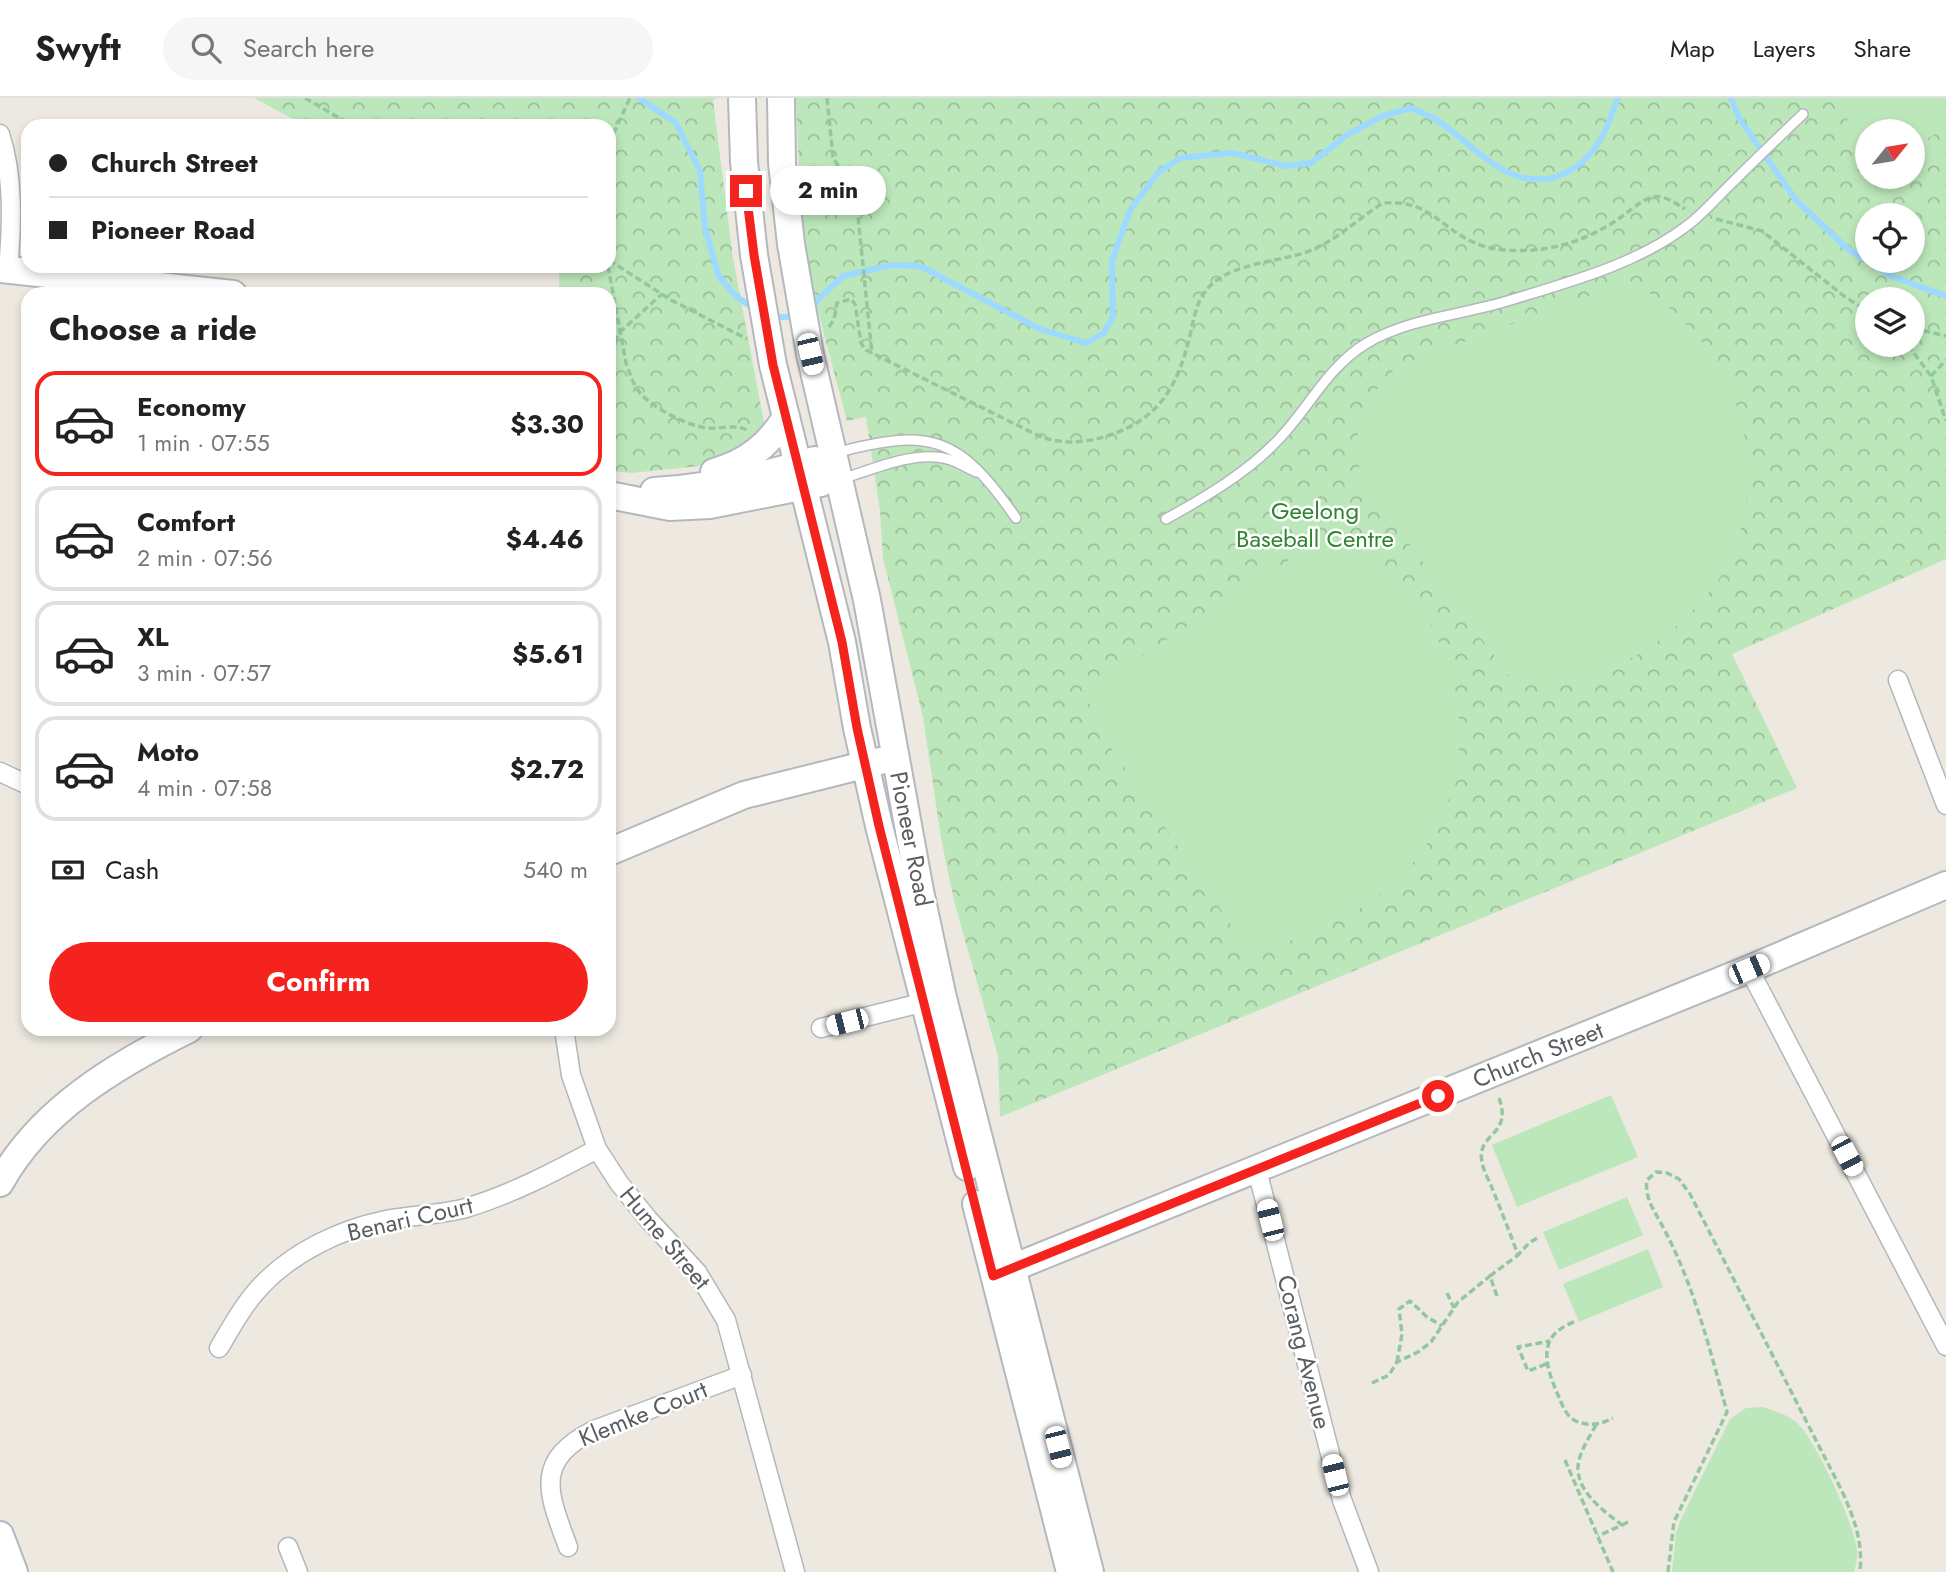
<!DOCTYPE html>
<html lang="en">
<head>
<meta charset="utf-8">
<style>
  body { margin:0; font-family:Jost,sans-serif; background:#f6f6f6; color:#222; height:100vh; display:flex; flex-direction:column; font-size:26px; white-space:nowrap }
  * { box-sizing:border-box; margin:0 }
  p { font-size:23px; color:#767676 }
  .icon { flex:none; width:38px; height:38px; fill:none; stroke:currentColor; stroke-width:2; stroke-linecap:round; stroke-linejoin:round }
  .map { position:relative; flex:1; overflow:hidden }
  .sheet { position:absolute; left:21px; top:189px; width:595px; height:749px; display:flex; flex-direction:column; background:#fff; border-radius:21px; box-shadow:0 4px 10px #0003 }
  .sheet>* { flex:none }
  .top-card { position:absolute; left:21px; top:21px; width:595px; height:154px; border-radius:21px; box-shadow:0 4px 10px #0003; display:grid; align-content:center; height:154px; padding:0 28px; background:#fff }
  .needle { width:46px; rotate:60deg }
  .tools { position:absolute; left:1855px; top:21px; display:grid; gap:14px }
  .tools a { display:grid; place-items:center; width:70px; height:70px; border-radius:50%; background:#fff; box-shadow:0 4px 10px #0003; font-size:35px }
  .end { position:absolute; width:32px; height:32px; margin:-16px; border:9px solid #f5231d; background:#fff; box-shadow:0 0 0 4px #fff }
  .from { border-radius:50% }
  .bubble { position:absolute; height:49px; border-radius:24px; background:#fff; box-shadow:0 4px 10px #0003; font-size:23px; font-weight:700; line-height:49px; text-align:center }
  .car { position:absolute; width:21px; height:42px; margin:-21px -10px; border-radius:9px; box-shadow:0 0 5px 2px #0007; background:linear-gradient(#fff 24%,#345 0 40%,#fff 0 76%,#345 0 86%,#fff 0) }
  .top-card b { display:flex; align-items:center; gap:24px; height:66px; font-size:26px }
  .top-card b+b { border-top:2px solid #e0e0e0 }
  .top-card i { width:18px; height:18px; background:#222 }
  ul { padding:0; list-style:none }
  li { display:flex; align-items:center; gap:21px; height:105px; margin:0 14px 10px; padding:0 14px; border:4px solid #e0e0e0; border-radius:21px }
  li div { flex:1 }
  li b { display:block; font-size:26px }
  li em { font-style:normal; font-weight:700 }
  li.active { border-color:#f5231d }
  li>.icon { width:63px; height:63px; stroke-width:1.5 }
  h2 { padding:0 28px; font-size:32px; line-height:84px }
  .pay { display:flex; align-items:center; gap:18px; height:77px; padding:0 28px; font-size:26px }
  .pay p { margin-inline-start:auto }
  .action { display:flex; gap:14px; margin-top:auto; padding:14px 28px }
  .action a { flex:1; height:80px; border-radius:42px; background:#f5231d; color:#fff; font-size:28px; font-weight:700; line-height:80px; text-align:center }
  header { display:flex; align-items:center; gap:42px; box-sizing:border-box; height:98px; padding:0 35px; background:#fff; border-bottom:2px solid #e0e0e0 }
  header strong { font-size:33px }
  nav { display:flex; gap:38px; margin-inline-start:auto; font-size:24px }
  .search { width:490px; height:63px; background:#f6f6f6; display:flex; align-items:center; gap:18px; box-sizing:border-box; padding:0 24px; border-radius:38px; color:#767676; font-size:26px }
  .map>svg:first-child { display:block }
  .park { fill:url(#park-crowns); fill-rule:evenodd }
  .garden { fill:#bce7ba }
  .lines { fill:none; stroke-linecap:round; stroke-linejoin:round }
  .stream { stroke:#9edaff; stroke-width:6 }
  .lane-casing { stroke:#b3b7bc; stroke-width:12 }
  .street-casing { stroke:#b3b7bc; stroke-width:21 }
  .secondary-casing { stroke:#b4b8be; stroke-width:30 }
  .path { stroke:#93c89f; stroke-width:3.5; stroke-dasharray:7 3.5; stroke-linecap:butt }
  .lane { stroke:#fff; stroke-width:9 }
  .street { stroke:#fff; stroke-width:18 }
  .secondary { stroke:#fff; stroke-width:26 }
  .secondary-bridge-casing { stroke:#b4b8be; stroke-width:30; stroke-linecap:butt }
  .secondary-bridge { stroke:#fff; stroke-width:26 }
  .route { stroke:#f5231d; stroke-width:9 }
  .labels { text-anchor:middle; stroke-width:5; stroke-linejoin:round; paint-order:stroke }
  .park-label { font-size:24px; fill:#2e852e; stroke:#fff }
  .street-label { font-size:24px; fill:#595d62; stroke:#fff }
</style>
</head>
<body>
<header>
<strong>Swyft</strong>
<div class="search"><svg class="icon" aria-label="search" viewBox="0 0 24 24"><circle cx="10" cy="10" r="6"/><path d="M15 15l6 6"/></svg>Search here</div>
<nav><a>Map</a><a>Layers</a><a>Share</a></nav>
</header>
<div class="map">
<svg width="1946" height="1474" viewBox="0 0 1946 1474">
  <defs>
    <pattern id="park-crowns" width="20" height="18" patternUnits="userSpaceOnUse" patternTransform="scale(1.75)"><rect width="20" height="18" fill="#bce7ba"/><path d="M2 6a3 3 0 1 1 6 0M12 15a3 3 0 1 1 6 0" fill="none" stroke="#9cbe9b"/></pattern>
  </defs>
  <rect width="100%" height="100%" fill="#ede9e0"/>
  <g class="park">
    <polygon points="254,0 717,0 713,2 733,160 766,335 719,366 632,375 609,373 609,196 559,196 559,168 609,168 609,28 306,28"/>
    <path d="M796 0H1946V461L1732 556 1797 690 1000 1019 998 958 954 803 941 740 923 619 883 460 880 413 866 319 847 323 813 195 800 101ZM1867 33H1913V79H1867ZM1867 117H1913V163H1867ZM1867 201H1913V247H1867Z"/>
  </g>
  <g class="garden">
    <polygon points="1836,0 1946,0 1946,30 1913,48 1913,33 1867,33 1867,44 1858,41"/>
    <path d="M1630 183C1727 237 1775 349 1733 455 1723 481 1702 504 1682 523 1655 548 1623 569 1586 578 1562 584 1537 583 1512 581L1362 384C1350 332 1361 304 1398 268Z"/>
    <path d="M1340 429C1369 458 1406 486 1427 521 1485 616 1465 739 1371 803 1338 826 1297 839 1261 855L1249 853 1093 623 1089 604 1098 588 1108 580Z"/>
    <polygon points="1611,997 1638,1059 1517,1109 1492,1047"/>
    <polygon points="1627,1099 1643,1137 1559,1172 1543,1134"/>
    <polygon points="1648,1151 1663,1189 1579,1224 1563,1186"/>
    <path d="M1762 1309C1775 1313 1792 1318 1801 1329 1819 1351 1853 1423 1857 1452 1858 1460 1856 1467 1854 1474H1672L1676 1435 1681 1421 1730 1321 1746 1310Z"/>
  </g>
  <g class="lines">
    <g class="stream">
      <polyline points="639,0 676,25 700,73 705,130 719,179 737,199 756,212"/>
      <polyline points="1731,0 1739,20 1796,102 1849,152 1867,163"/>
      <polyline points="1867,163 1893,179 1946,198"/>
      <path d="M810 209 843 178 891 167 920 168 1040 231 1086 245 1104 235 1113 218 1112 163 1130 112 1158 75 1180 60 1233 55 1285 68 1311 65 1347 37 1380 19 1411 10C1419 14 1428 17 1435 21 1458 35 1477 57 1500 70 1542 95 1583 76 1604 35 1609 24 1613 12 1618 0"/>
      <polyline points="771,220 795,218"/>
    </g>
    <g class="lane-casing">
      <g id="lane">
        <path d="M835 355C931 329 959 338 1016 420"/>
        <path d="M842 381C874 371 917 351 951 362 959 365 968 370 976 374"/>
        <path d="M1166 421C1204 400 1248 374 1278 342 1309 310 1328 268 1367 245 1412 219 1465 217 1514 201 1573 183 1639 165 1688 127 1705 114 1719 97 1734 83 1757 60 1780 38 1803 16"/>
      </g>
    </g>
    <g class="street-casing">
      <g id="street">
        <path d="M0 36C14 79 12 127 8 172"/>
        <polyline points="1898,582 1946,707"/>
        <polyline points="0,674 28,687"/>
        <polyline points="1749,871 1946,1248"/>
        <polyline points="821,930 925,904"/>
        <polyline points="564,931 571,977 597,1051 619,1085 648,1121 697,1174 726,1222 795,1474"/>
        <polyline points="1257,1072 1342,1402 1369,1474"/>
        <path d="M219 1250C232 1228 244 1206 261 1188 293 1154 341 1131 386 1122 412 1117 440 1117 466 1110 512 1096 554 1074 597 1051"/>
        <polyline points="288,1449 298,1474"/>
        <path d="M568 1449C548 1395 533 1363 594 1332L742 1277"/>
      </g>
    </g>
    <g class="secondary-casing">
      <g id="secondary">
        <polyline points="742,0 744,64 754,157"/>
        <polyline points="781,0 782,65 791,146"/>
        <polyline points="0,171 233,196"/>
        <polyline points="810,256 867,502 920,793 943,900 1090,1474"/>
        <polyline points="773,267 842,544 857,630 879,728 967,1069"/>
        <path d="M714 374C747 365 769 347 786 319"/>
        <path d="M654 393C708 390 764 378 815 362"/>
        <polyline points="609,397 670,409 710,407 821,385"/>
        <polyline points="609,754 744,697 880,663"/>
        <path d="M0 1085C40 1012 116 967 189 931"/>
        <polyline points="976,1106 1070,1474"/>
        <polyline points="995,1177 1749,871 1946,787"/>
        <polyline points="0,1437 14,1474"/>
      </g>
    </g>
    <g class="path">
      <polyline points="305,0 353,28"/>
      <polyline points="827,0 833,59 856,99 872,256"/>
      <polyline points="609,45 630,0"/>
      <polyline points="1716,121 1762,133 1844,198 1867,213"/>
      <polyline points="609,162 671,202 747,241"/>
      <path d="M608 168 626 265C630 276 633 286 640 295 653 310 689 329 709 330 722 331 735 326 747 332"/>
      <path d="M829 229 834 221 837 205 851 201 855 206 861 245 866 252 1039 338C1062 347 1084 345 1107 338 1161 321 1179 286 1191 233 1195 215 1198 198 1212 186 1236 164 1282 164 1312 152 1338 141 1359 120 1383 105 1429 101 1440 130 1475 145 1493 153 1514 153 1533 152 1569 149 1599 136 1628 114 1636 108 1649 96 1661 99 1669 100 1678 107 1685 111"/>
      <polyline points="1913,230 1946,238"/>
      <polyline points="1908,247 1931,278 1946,323"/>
      <polyline points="609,253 620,234 662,196"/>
      <polyline points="1931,278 1946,262"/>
      <path d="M1499 1000C1513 1039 1476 1034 1482 1064 1483 1072 1489 1082 1492 1090 1501 1112 1510 1135 1518 1157L1529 1145 1539 1139"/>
      <polyline points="1447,1195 1454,1210"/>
      <polyline points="1497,1198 1490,1178 1518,1157"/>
      <path d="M1574 1224C1536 1238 1545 1267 1558 1297 1562 1306 1566 1319 1576 1323 1590 1329 1601 1326 1613 1320"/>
      <polyline points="1397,1264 1402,1236 1399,1211 1410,1203 1427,1219 1442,1228"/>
      <polyline points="1546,1266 1528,1273 1518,1249 1550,1243"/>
      <polyline points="1372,1285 1389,1277 1397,1264 1418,1254 1431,1244 1458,1204 1490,1178"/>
      <path d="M1596 1327C1590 1338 1582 1350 1579 1362 1572 1390 1602 1412 1622 1427L1598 1438"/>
      <polyline points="1565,1362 1613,1474"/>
      <polyline points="1622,1427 1628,1424"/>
      <path d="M1668 1474 1674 1424 1727 1314C1710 1251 1694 1188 1664 1131 1656 1115 1644 1101 1647 1082L1656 1074 1667 1075 1679 1081 1690 1096 1842 1393C1854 1420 1863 1443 1860 1474"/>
    </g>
    <use href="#lane" class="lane"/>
    <use href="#street" class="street"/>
    <use href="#secondary" class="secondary"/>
    <g class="secondary-bridge-casing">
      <g id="secondary-bridge">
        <polyline points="791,146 810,256"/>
        <polyline points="754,157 773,267"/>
      </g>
    </g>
    <use href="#secondary-bridge" class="secondary-bridge"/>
  </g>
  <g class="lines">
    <polyline class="route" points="746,93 754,157 773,267 842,544 857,630 879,728 993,1178 1438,998"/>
  </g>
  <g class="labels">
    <g class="park-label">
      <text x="1315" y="421">Geelong<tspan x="1315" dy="28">Baseball Centre</tspan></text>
    </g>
    <g class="street-label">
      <text transform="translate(911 741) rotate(79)" y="8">Pioneer Road</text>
      <text transform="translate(1538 957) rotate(-22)" y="8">Church Street</text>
      <text transform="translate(410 1121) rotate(-13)" y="8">Benari Court</text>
      <text transform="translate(665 1140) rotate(50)" y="8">Hume Street</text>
      <text transform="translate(1304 1254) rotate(76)" y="8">Corang Avenue</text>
      <text transform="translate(643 1316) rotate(-22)" y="8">Klemke Court</text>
    </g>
  </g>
</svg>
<div class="tools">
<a><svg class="needle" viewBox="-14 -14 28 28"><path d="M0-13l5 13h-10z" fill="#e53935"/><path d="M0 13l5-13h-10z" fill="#767676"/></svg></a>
<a><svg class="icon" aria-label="locate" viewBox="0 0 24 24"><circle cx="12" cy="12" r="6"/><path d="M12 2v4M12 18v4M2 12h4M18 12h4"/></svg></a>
<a><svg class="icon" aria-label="layers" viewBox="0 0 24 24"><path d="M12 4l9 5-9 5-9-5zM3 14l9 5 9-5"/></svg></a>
</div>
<i class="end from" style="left:1438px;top:998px"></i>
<i class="end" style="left:746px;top:93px"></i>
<div class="bubble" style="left:770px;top:68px;width:116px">2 min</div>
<i class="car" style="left:810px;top:256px;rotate:167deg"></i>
<i class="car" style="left:1749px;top:871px;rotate:67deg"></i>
<i class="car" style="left:847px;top:924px;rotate:256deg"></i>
<i class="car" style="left:1847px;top:1058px;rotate:152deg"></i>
<i class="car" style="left:1270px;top:1122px;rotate:346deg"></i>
<i class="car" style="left:1058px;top:1349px;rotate:166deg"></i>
<i class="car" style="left:1335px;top:1377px;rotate:346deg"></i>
<div class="top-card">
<b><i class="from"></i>Church Street</b>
<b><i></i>Pioneer Road</b>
</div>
<section class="sheet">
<h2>Choose a ride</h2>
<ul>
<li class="active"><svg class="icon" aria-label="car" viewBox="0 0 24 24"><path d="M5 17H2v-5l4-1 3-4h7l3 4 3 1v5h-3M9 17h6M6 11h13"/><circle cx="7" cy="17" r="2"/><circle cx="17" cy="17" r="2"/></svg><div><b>Economy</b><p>1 min · 07:55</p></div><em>$3.30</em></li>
<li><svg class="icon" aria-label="car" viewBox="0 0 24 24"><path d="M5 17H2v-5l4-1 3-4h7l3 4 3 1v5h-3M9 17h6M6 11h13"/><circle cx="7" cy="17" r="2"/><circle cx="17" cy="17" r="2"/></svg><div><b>Comfort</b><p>2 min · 07:56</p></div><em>$4.46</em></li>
<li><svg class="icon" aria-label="car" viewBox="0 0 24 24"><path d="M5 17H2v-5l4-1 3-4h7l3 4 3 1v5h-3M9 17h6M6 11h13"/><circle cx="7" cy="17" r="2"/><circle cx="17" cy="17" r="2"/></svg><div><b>XL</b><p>3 min · 07:57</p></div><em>$5.61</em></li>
<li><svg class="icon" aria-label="car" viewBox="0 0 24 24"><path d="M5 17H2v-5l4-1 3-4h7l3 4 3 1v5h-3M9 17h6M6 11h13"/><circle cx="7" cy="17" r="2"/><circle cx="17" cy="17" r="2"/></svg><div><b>Moto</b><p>4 min · 07:58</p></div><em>$2.72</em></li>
</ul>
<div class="pay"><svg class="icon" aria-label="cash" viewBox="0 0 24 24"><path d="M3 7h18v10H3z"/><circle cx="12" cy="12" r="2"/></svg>Cash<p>540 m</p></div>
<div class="action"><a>Confirm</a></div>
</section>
</div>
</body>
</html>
